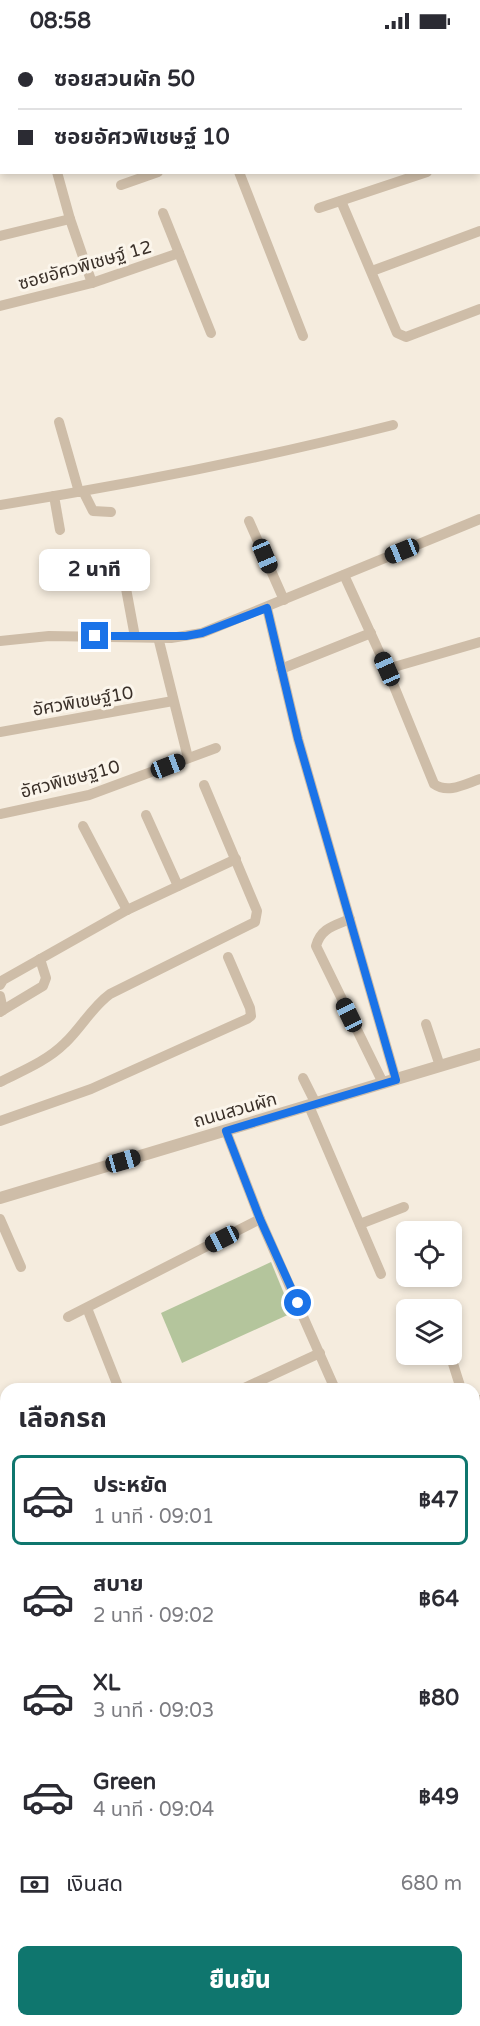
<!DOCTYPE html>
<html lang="th">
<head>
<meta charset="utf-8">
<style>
  body { margin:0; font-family:"Varela Round","Noto Sans Thai",sans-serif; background:#f2f2f3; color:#2b2b33; height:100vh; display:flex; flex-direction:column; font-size:22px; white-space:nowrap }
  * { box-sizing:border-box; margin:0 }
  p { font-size:20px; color:#7c7c81 }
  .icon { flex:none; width:33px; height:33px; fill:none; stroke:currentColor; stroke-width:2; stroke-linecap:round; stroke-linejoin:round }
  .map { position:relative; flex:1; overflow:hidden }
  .side { position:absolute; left:0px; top:1341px; width:480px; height:644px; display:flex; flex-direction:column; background:#fff; border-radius:18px 18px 0 0; box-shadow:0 3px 9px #0003 }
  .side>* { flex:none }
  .hud { position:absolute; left:0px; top:0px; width:480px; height:132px; box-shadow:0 3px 9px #0003; display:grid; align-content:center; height:132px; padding:0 18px; background:#fff }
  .tools { position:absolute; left:396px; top:1179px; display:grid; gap:12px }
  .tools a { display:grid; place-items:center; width:66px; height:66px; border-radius:9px; background:#fff; box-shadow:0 3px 9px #0003; font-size:30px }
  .end { position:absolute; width:27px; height:27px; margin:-14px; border:8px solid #1a73e8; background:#fff; box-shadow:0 0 0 3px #fff }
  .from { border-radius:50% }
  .bubble { position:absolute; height:42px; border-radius:9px; background:#fff; box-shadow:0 3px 9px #0003; font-size:20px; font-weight:800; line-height:42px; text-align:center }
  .car { position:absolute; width:18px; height:36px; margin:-18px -9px; border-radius:8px; box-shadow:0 0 4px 2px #0007; background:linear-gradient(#222 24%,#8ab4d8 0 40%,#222 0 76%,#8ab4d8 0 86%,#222 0) }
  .hud b { display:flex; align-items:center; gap:21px; height:57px; font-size:22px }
  .hud b+b { border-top:2px solid #e1e1e2 }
  .hud i { width:15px; height:15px; background:#2b2b33 }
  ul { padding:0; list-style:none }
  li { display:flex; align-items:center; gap:18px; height:90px; margin:0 12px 9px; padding:0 6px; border:3px solid transparent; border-radius:9px }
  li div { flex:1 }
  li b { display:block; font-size:22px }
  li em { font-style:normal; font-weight:800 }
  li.selected { border-color:#0f766e }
  li>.icon { width:54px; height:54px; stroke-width:1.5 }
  h2 { padding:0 18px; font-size:27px; line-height:72px }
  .pay { display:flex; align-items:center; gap:15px; height:66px; padding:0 18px; font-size:22px }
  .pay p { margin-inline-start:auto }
  .action { display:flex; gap:12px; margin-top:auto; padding:12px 18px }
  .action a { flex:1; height:69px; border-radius:9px; background:#0f766e; color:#fff; font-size:24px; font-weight:800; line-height:69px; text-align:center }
  .status { display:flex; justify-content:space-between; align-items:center; height:42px; padding:0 30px; background:#fff; direction:ltr }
  .status svg { height:16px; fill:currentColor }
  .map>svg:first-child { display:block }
  .green { fill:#b4c59c }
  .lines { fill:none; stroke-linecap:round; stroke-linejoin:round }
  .minor { stroke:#cebda8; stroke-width:10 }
  .tertiary { stroke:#cebda8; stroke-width:12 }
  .route { stroke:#1a73e8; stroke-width:8 }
  .labels { text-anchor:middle; stroke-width:6; stroke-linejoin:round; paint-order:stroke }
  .street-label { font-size:18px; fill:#3a3029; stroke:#fbf5eb }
</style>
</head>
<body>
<div class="status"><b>08:58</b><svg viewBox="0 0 49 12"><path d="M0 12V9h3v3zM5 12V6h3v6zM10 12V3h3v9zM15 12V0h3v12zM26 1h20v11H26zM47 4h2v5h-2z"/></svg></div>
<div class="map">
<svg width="480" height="1984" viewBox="0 0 480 1984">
  <rect width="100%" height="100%" fill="#f5ecde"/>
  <g class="green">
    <polygon points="222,0 416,0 416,1 222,2"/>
    <polygon points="271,1220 292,1271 182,1321 161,1271"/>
    <polygon points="480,1760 480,1961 474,1963 474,1763"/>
  </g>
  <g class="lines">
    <g class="minor">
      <polyline points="15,0 16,2"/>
      <polyline points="100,0 101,2"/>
      <polyline points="188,0 189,2"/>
      <polyline points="469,0 470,2"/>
      <polyline points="478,17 480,20"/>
      <polyline points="0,54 2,54"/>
      <polyline points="478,111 480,111"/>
      <polyline points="0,126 2,125"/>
      <polyline points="57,130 70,177 92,241"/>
      <polyline points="239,130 303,294"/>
      <polyline points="121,143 158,130"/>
      <polyline points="341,159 397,291 406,295 480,267"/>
      <polyline points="319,166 427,130"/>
      <polyline points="163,171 211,291"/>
      <polyline points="0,194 70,177"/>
      <polyline points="372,229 480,189"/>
      <polyline points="0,264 92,241 179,211"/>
      <polyline points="59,380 79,450"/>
      <polyline points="83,449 93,469 111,470"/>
      <polyline points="54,454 60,488"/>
      <path d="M0 463C132 442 263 416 393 383"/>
      <polyline points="249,479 284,558"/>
      <polyline points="122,525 135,595"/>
      <path d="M344 533 387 627 434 742C448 752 465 742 480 737"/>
      <polyline points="267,566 298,697 396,1038"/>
      <polyline points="158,595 188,716"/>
      <polyline points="0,599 49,594 171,596 202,591 480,477"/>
      <polyline points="281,627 371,591"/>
      <polyline points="387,627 480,600"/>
      <polyline points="0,690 173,659"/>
      <polyline points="0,772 89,753 216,706"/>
      <polyline points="146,773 178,844"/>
      <polyline points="83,784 127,868"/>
      <path d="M350 877C334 884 321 886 316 904L383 1041"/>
      <polyline points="0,943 3,938 127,868 236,817"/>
      <polyline points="0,954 3,968 0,970"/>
      <polyline points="3,968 43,944 46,936 40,917"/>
      <polyline points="426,982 440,1024"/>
      <polyline points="303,1036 316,1062"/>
      <path d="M0 1040C22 1029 47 1019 65 1001 81 986 92 965 110 952L255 880 257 869 204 743"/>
      <polyline points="309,1064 381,1232"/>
      <polyline points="0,1079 91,1047 247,977 251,974 250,966 228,915"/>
      <polyline points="226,1089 260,1177 335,1347"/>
      <polyline points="0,1177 21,1225"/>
      <polyline points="360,1182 404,1165"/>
      <polyline points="87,1266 119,1347"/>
      <polyline points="68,1275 260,1177"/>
      <polyline points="450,1312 461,1347"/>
      <polyline points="242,1347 320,1311"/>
      <polyline points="474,1361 480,1358"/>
      <polyline points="474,1434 480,1432"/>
      <polyline points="474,1489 480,1502"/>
      <polyline points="0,1504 6,1503"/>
      <polyline points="0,1676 6,1693"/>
      <polyline points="474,1699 480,1713"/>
      <polyline points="0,1731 6,1726"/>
      <polyline points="0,1857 6,1869"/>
      <polyline points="474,1860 480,1857"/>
      <polyline points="0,1909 6,1906"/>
      <polyline points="285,1978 287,1984"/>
    </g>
    <polyline class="tertiary" points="0,1156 480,1012"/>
  </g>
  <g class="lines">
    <polyline class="route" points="95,594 186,594 202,591 267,566 298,697 396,1038 226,1089 260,1177 298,1261"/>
  </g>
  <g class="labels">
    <g class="street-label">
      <text transform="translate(85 223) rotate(-16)" y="6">ซอยอัศวพิเชษฐ์ 12</text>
      <text transform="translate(83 659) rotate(-10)" y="6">อัศวพิเชษฐ์10</text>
      <text transform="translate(70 737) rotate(-15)" y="6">อัศวพิเชษฐ10</text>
      <text transform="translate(235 1068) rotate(-16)" y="6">ถนนสวนผัก</text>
    </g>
  </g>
</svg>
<div class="tools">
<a><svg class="icon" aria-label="locate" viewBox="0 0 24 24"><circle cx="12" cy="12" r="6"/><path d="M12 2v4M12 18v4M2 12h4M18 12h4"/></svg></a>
<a><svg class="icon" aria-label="layers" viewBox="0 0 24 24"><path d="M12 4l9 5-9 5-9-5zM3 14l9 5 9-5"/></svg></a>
</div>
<i class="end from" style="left:298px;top:1261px"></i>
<i class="end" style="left:95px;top:594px"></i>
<div class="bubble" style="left:39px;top:507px;width:111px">2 นาที</div>
<i class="car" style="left:402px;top:509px;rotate:248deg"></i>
<i class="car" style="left:265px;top:514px;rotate:157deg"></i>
<i class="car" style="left:387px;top:627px;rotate:336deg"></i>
<i class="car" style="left:168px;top:724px;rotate:69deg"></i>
<i class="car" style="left:349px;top:973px;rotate:334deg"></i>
<i class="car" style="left:123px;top:1119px;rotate:74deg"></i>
<i class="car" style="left:222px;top:1197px;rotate:243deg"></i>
<div class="hud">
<b><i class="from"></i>ซอยสวนผัก 50</b>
<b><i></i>ซอยอัศวพิเชษฐ์ 10</b>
</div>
<section class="side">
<h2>เลือกรถ</h2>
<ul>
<li class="selected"><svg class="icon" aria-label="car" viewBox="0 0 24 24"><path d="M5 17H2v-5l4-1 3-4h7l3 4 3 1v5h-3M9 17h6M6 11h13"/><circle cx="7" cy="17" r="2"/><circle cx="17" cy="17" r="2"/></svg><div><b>ประหยัด</b><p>1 นาที · 09:01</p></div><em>฿47</em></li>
<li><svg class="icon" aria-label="car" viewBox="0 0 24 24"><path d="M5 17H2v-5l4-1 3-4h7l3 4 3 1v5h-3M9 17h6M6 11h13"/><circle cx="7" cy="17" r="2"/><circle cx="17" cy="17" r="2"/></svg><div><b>สบาย</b><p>2 นาที · 09:02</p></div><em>฿64</em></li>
<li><svg class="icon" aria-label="car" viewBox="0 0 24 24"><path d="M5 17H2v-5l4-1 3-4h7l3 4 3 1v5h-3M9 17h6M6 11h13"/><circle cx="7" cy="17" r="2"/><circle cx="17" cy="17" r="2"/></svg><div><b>XL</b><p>3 นาที · 09:03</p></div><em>฿80</em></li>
<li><svg class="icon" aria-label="car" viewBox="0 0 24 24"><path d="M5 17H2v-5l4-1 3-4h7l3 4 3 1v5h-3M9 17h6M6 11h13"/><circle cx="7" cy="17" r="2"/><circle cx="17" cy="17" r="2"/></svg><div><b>Green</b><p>4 นาที · 09:04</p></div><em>฿49</em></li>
</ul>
<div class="pay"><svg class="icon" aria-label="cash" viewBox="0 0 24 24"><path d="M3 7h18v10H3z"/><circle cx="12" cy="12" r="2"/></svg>เงินสด<p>680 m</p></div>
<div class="action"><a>ยืนยัน</a></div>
</section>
</div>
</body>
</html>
